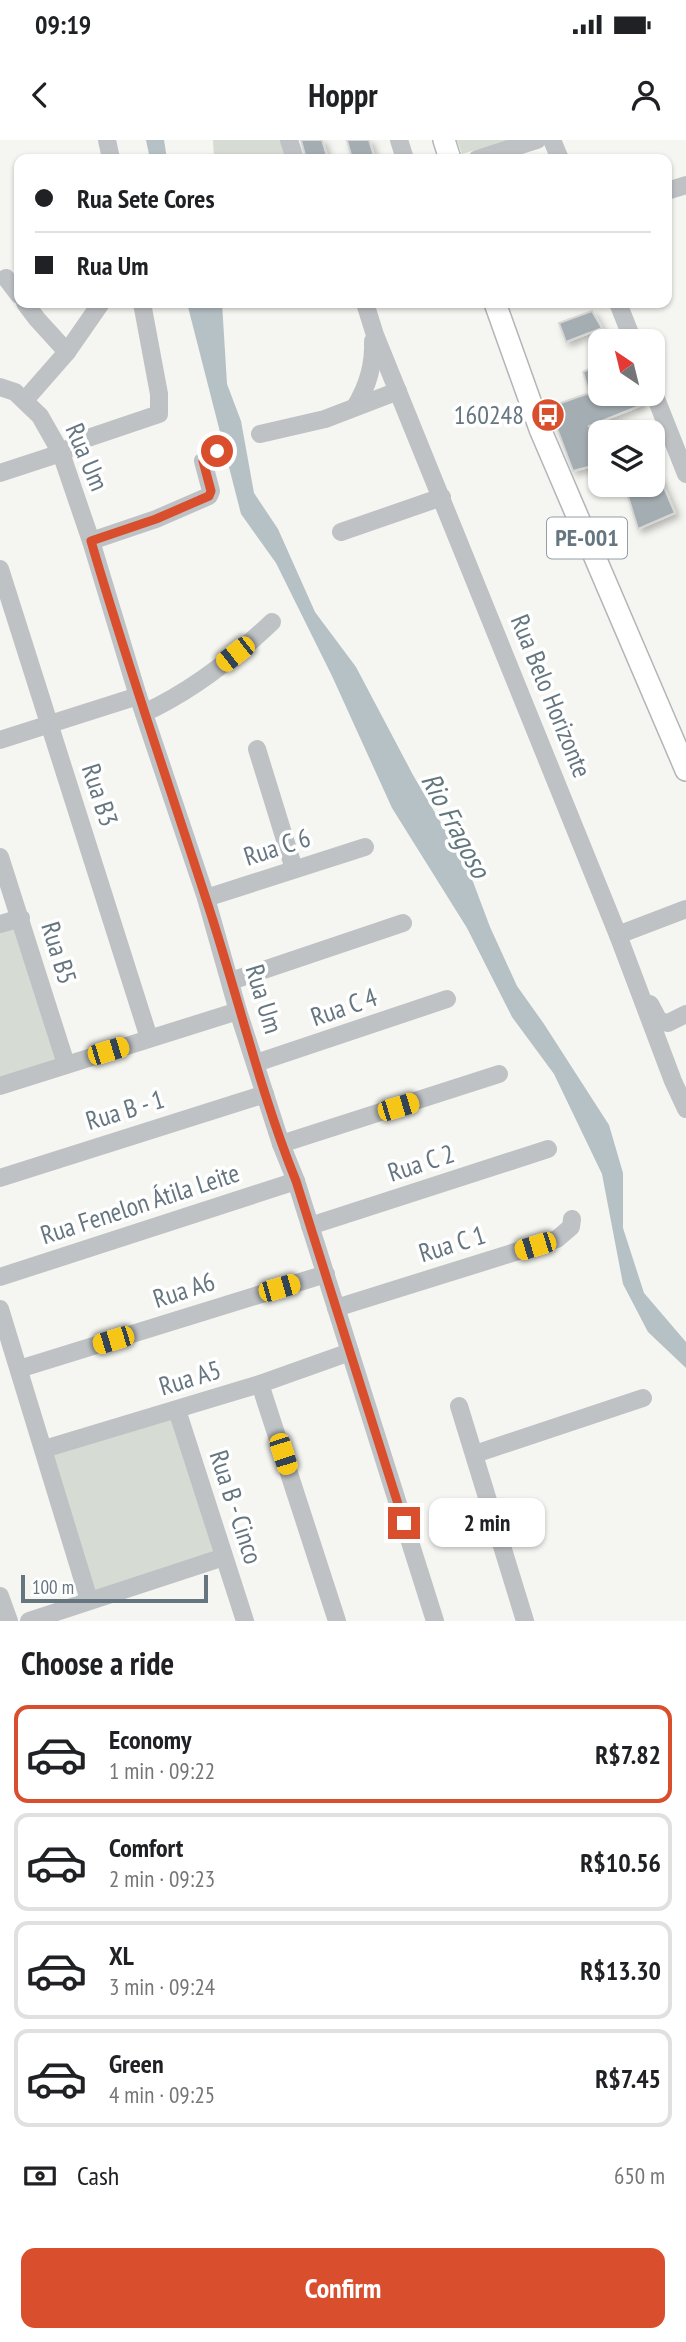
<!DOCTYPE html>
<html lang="en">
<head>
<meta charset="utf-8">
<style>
  body { margin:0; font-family:"PT Sans Narrow",sans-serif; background:#f2f2f2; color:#202124; height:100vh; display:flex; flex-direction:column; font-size:26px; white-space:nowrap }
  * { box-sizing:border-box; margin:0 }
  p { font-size:23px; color:#757577 }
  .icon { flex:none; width:38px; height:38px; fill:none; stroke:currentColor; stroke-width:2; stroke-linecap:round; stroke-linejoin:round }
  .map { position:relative; height:1481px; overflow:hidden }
  .side { display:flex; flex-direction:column; background:#fff; flex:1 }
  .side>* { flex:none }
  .hud { position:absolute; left:14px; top:14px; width:658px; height:154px; border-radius:14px; box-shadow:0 2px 5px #0004; display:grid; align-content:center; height:154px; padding:0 21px; background:#fff }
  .needle { width:46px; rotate:325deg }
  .controls { position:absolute; left:588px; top:189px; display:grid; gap:14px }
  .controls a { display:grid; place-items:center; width:77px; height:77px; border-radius:14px; background:#fff; box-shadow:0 2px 5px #0004; font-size:35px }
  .scale { position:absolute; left:21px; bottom:18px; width:187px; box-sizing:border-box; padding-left:7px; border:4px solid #657681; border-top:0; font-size:19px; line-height:24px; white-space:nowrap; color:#657681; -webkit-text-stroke:5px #fff; paint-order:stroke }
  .end { position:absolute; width:32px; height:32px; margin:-16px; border:9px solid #d94e2d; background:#fff; box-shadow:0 0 0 4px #fff }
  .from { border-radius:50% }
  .bubble { position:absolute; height:49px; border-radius:14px; background:#fff; box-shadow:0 2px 5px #0004; font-size:23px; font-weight:700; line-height:49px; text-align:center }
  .car { position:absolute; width:21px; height:42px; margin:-21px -10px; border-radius:9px; box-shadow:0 0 5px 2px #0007; background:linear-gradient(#f5c518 24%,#345 0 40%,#f5c518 0 76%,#345 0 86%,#f5c518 0) }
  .hud b { display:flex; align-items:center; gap:24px; height:66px; font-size:26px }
  .hud b+b { border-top:2px solid #e0e0e0 }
  .hud i { width:18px; height:18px; background:#202124 }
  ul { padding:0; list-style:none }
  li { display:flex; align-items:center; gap:21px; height:98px; margin:0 14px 10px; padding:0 7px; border:4px solid #e0e0e0; border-radius:14px }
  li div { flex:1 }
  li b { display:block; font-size:26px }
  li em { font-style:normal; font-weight:700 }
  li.current { border-color:#d94e2d }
  li>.icon { width:63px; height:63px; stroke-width:1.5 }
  h2 { padding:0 21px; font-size:32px; line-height:84px }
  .pay { display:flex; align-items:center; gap:18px; height:77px; padding:0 21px; font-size:26px }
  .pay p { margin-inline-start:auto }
  .action { display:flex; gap:14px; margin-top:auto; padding:14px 21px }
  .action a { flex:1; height:80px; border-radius:14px; background:#d94e2d; color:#fff; font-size:28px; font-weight:700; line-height:80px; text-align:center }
  .status { display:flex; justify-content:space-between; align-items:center; height:49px; padding:0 35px; background:#fff; direction:ltr }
  .status svg { height:19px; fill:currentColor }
  header { display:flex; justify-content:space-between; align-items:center; height:91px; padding:0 21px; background:#fff; font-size:32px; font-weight:700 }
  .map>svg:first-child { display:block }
  .green { fill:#d6dbd3 }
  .water { fill:#b5c1c5 }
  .building { fill:#a4adb2; stroke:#d6d6d4; stroke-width:2; filter:url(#shadow) }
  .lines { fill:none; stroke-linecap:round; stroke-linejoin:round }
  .major-casing { stroke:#b1b6b9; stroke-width:24 }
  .minor { stroke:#bec2c5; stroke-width:18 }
  .major { stroke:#fff; stroke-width:21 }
  .route { stroke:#d94e2d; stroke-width:9 }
  .labels { text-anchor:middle; stroke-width:7; stroke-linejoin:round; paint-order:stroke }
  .shield { fill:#fff; stroke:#939fa7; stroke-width:2 }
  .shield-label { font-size:24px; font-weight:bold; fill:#657681 }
  .poi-label { font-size:26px; fill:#657681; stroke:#fff; text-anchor:end }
  .street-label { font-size:26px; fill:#657681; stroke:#fff }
  .water-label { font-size:28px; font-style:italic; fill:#61777e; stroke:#fff }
</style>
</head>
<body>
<div class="status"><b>09:19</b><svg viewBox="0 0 49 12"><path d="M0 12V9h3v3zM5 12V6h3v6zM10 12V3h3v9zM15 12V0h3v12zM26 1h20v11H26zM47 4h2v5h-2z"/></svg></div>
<header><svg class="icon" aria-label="back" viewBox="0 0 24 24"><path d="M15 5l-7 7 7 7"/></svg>Hoppr<svg class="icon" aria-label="person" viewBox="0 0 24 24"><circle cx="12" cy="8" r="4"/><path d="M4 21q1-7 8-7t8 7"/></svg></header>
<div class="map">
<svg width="686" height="1481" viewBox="0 0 686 1481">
  <defs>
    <filter id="shadow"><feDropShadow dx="4" dy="4" stdDeviation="3.5" flood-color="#0004"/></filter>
  </defs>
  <rect width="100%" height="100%" fill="#f5f5f1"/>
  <g class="green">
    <polygon points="213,0 283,0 290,19 214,19"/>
    <polygon points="457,0 509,0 462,14"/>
    <polygon points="14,780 60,919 0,938 0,785"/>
    <polygon points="171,1271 217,1413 93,1453 47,1312"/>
  </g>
  <g class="water">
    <polygon points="146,0 164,0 167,19 150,19"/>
    <polygon points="187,163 222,163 227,244 241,281 254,353 278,389 315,472 356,527 413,635 469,731 490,787 517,846 544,884 609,985 623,1033 623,1088 644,1153 686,1202 686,1228 648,1192 623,1144 602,1034 554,934 512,877 467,788 392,668 332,536 276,423 241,374"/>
  </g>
  <g class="building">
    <polygon points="301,0 322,0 328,19 306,19"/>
    <polygon points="347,0 369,0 375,19 352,19"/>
    <polygon points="592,171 602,188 566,202 559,183"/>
    <polygon points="600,223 600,254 637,254 642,265 589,286 600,310 600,324 573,331 549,267 589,253 583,232"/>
    <polygon points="660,338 675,373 638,389 627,353 646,345 653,345 653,342"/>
  </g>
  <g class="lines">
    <g class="major-casing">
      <g id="major">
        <polyline points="444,0 450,19"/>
        <polyline points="495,163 540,289 686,630"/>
      </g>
    </g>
    <g class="minor">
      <polyline points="107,0 111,19"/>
      <polyline points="289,0 295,19"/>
      <polyline points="399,0 405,19"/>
      <polyline points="552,0 560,19"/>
      <polyline points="477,19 537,0"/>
      <polyline points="667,51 686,45"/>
      <polyline points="6,138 19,155"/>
      <polyline points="25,163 37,179 67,212"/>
      <polyline points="365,163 375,195 618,795 673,941 686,969"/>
      <polyline points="618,163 633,201"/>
      <polyline points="0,247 15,252 40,276 61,313 91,401 138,556 206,758 238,871 281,1004 296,1041 435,1481"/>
      <polyline points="653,251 686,334"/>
      <polyline points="25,260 67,212 101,163"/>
      <path d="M355 267C368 246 374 225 373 201"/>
      <polyline points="260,294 325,279 398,251"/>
      <polyline points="0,333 61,313 85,299 159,274 159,254 142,163"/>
      <polyline points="341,392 442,357"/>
      <polyline points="91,401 156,379 209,356 211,351 203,321 217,311"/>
      <polyline points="0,429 149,898"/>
      <path d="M144 573C192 551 234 518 272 482"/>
      <polyline points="0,600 138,556"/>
      <polyline points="257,609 294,729"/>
      <polyline points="0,717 66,924"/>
      <polyline points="206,758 365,707"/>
      <polyline points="0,784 21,778"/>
      <polyline points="618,795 686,769"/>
      <polyline points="231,841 403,783"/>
      <polyline points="650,864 659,881 668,883 686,874"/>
      <polyline points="256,923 447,859"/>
      <polyline points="0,946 238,871"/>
      <polyline points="281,1004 499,934"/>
      <polyline points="0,1038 265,954"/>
      <polyline points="310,1086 548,1009"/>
      <polyline points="0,1137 296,1041"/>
      <polyline points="336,1168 557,1099 571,1087 572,1079"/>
      <polyline points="0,1169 89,1460"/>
      <polyline points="19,1229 326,1134"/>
      <polyline points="260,1244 337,1481"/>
      <polyline points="459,1266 525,1481"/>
      <polyline points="177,1270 245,1481"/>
      <polyline points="44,1309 260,1244 350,1212"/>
      <polyline points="475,1314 643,1258"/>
      <polyline points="0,1456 9,1481"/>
      <polyline points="29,1481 224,1417"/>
    </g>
    <use href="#major" class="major"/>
  </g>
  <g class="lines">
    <path class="route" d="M217 311 203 321 211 351 209 356 156 379 91 401C126 521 167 639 206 759 237 852 259 949 296 1041L404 1383"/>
  </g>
  <defs>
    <g id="bus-disc" transform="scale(1.75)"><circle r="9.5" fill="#d94e2d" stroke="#fff"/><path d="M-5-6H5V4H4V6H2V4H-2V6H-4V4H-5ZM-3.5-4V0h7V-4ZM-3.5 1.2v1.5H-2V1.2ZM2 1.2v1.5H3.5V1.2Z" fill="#fff"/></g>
  </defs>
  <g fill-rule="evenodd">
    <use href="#bus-disc" x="548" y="275"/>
  </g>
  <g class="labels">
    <rect class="shield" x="547" y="377.5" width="80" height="41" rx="5"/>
    <g class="shield-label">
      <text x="587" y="406">PE-001</text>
    </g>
    <g class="poi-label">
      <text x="524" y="284">160248</text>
    </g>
    <g class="street-label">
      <text transform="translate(87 317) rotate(67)" y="9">Rua Um</text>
      <text transform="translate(551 556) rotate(68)" y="9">Rua Belo Horizonte</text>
      <text transform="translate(100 655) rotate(72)" y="9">Rua B3</text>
      <text transform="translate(277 707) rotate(-18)" y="9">Rua C 6</text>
      <text transform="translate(59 813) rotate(73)" y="9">Rua B5</text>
      <text transform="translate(264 859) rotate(73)" y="9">Rua Um</text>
      <text transform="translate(344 867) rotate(-19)" y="9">Rua C 4</text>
      <text transform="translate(125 970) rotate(-17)" y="9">Rua B - 1</text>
      <text transform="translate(421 1023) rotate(-18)" y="9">Rua C 2</text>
      <text transform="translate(140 1064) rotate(-18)" y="9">Rua Fenelon Átila Leite</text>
      <text transform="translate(452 1104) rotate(-17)" y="9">Rua C 1</text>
      <text transform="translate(184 1150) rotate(-18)" y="9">Rua A6</text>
      <text transform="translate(190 1238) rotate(-17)" y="9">Rua A5</text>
      <text transform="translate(236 1367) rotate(72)" y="9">Rua B - Cinco</text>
    </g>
    <g class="water-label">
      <text transform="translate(456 685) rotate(62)" y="10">Rio Fragoso</text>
    </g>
  </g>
</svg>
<div class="controls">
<a><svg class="needle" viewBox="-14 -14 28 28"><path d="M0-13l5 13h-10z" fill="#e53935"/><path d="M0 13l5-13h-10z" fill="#757577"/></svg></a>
<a><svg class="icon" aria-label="layers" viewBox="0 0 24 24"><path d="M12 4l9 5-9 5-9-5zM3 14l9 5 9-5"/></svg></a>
</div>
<div class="scale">100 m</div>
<i class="end from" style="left:217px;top:311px"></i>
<i class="end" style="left:404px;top:1383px"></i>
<div class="bubble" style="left:429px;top:1358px;width:116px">2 min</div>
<i class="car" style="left:235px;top:514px;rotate:232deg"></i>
<i class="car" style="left:108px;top:911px;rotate:73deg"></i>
<i class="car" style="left:398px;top:967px;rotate:73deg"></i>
<i class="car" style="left:535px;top:1106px;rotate:253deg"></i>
<i class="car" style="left:279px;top:1148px;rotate:74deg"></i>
<i class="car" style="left:113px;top:1200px;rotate:253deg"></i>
<i class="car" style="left:283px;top:1314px;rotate:162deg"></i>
<div class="hud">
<b><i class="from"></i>Rua Sete Cores</b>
<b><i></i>Rua Um</b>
</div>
</div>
<section class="side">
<h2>Choose a ride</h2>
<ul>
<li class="current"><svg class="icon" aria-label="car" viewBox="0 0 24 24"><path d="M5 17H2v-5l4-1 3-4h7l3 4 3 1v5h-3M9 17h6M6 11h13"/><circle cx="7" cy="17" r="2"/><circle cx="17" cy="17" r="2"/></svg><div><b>Economy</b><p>1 min · 09:22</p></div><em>R$7.82</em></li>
<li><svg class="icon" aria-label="car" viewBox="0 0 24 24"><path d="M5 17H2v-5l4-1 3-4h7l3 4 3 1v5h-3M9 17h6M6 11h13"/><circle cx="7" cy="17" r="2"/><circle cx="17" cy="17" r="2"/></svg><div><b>Comfort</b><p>2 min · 09:23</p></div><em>R$10.56</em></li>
<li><svg class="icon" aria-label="car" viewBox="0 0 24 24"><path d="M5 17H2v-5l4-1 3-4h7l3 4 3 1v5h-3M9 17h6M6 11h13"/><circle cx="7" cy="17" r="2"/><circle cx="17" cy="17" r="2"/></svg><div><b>XL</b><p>3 min · 09:24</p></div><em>R$13.30</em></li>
<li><svg class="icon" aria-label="car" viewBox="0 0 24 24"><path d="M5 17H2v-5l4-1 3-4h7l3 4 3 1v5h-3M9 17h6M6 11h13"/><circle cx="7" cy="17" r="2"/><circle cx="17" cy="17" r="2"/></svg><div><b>Green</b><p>4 min · 09:25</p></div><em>R$7.45</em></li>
</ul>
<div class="pay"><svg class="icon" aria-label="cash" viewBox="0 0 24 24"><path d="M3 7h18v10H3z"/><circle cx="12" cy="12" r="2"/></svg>Cash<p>650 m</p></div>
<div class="action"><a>Confirm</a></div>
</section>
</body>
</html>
